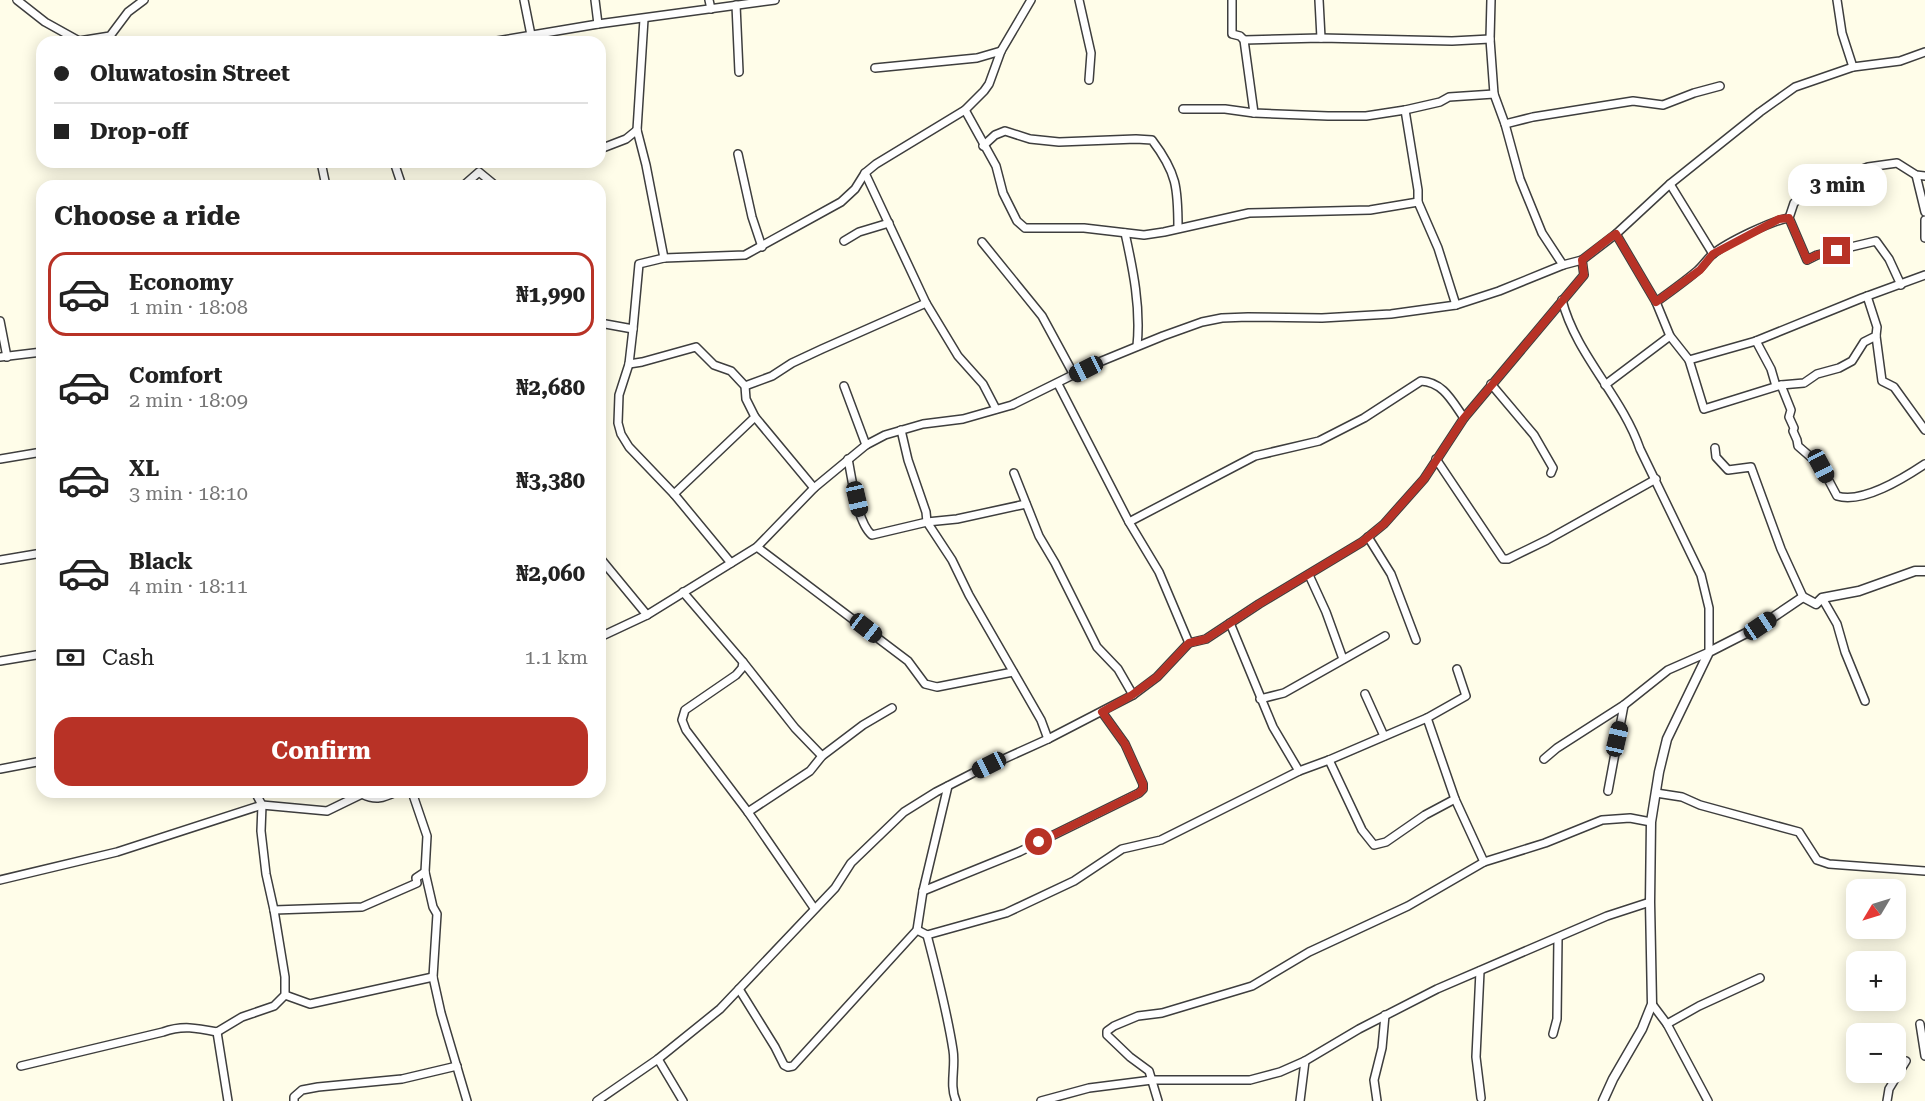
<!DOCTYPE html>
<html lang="en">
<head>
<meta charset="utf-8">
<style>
  body { margin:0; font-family:"Roboto Serif",serif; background:#f6f6f6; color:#222; height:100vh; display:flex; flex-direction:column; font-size:22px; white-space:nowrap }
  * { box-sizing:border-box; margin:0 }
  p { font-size:20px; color:#767676 }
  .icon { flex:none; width:33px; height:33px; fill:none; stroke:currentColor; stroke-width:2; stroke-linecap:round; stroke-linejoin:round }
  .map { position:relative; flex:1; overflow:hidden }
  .details { position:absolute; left:36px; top:180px; width:570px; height:618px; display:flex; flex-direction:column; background:#fff; border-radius:18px; box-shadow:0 3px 15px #0003 }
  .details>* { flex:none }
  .top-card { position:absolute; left:36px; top:36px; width:570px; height:132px; border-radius:18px; box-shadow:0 3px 15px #0003; display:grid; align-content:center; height:132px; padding:0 18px; background:#fff }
  .needle { width:39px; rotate:232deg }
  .fabs { position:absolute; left:1846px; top:879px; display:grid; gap:12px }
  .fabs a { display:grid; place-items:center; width:60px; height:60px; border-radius:12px; background:#fff; box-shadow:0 3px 15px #0003; font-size:30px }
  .end { position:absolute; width:27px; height:27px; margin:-14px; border:8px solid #b83226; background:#fff; box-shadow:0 0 0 3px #fff }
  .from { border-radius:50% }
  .bubble { position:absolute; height:42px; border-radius:18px; background:#fff; box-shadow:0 3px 15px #0003; font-size:20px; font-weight:700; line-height:42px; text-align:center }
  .car { position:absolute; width:18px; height:36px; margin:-18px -9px; border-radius:8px; box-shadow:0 0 4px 2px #0007; background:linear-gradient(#222 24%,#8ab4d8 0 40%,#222 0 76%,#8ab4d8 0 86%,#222 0) }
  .top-card b { display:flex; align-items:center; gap:21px; height:57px; font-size:22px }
  .top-card b+b { border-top:2px solid #e0e0e0 }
  .top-card i { width:15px; height:15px; background:#222 }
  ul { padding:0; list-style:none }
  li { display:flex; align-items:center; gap:18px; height:84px; margin:0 12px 9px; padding:0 6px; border:3px solid transparent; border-radius:18px }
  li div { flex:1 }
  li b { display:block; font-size:22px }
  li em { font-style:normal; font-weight:700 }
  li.selected { border-color:#b83226 }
  li>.icon { width:54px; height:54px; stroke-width:1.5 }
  h2 { padding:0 18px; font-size:27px; line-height:72px }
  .pay { display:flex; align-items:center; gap:15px; height:66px; padding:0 18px; font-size:22px }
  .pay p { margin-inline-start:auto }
  .primary-button { display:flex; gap:12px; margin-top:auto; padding:12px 18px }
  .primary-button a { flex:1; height:69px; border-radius:18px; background:#b83226; color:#fff; font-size:24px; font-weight:700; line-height:69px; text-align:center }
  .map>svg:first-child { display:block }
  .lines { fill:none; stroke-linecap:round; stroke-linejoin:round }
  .minor-casing { stroke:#3e3e3e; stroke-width:10 }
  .tertiary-casing { stroke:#3e3e3e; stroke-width:11 }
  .minor { stroke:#fff; stroke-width:7 }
  .tertiary { stroke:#fff; stroke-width:8 }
  .route { stroke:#b83226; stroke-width:8 }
</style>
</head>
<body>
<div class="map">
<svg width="1925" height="1101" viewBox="0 0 1925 1101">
  <rect width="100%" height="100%" fill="#fffde9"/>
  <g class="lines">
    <g class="minor-casing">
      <g id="minor">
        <polyline points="17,0 45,22 81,42"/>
        <polyline points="524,0 531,35"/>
        <polyline points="595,0 598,24"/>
        <polyline points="709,0 711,9"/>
        <polyline points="1079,0 1091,53 1089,80"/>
        <polyline points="1232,0 1232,34 1240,36 1244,40 1254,113"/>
        <polyline points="1319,0 1321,38"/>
        <polyline points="1491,0 1490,39 1494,94 1505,124 1520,179 1542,233 1563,265 1582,260"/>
        <polyline points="1837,0 1842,33 1853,67"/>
        <polyline points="736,5 739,72"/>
        <polyline points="644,19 637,130 646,165 664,258"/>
        <polyline points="1244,40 1321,38 1452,41 1490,39"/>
        <polyline points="79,41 110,36 128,12 144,0"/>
        <polyline points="491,42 598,24 775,0"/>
        <polyline points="875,68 977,58 1001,51"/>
        <polyline points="1183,109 1225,109 1254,113 1328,116 1366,116 1405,110 1440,102 1449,97 1494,94"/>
        <polyline points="965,110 996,166 1003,193 1017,221 1025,228 1084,228 1144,235 1164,232 1249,213 1370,210 1418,202"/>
        <polyline points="1405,110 1418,190 1418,202 1438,248 1456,305"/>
        <polyline points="1505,124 1533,117 1633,101 1663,105 1694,93 1720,86"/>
        <path d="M983 146 995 135 1005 131 1030 139 1059 142 1136 139 1152 140C1177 173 1178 188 1178 228"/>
        <polyline points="600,149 626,139 637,130"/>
        <polyline points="738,154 752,217 762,247"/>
        <polyline points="321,162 326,186"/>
        <polyline points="394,162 402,186"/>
        <polyline points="865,173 926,303"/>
        <polyline points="1916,175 1925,212"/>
        <polyline points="1670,184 1713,254"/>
        <polyline points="463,186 479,172 496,186"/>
        <polyline points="1925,220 1925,238"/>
        <path d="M1125 233C1133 269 1141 308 1137 346"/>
        <polyline points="1616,234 1656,302 1670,336 1689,360 1756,341 1862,298 1925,275"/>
        <polyline points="844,241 859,232 889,223"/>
        <polyline points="982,242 1042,316 1074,375"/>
        <polyline points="1901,285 1889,259 1876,241 1817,255 1807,260 1789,218 1794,203 1828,175 1836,172 1858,171 1868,167 1897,163 1916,175 1925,176"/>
        <path d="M1656 302C1670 292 1684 282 1697 271 1703 266 1707 259 1713 254 1726 243 1773 220 1789 218"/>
        <polyline points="0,321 7,357"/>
        <polyline points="600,323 633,329 639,264 664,258 745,255 841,202 855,189 865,173 876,164 965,110 984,91 989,84 1001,51 1031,0"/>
        <polyline points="633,329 629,364 619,395 618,423 621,434 629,447 674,494 731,563"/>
        <polyline points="1876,336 1882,381 1894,387 1925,430"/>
        <polyline points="1756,341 1771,369 1776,386"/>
        <polyline points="0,357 42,352"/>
        <path d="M1689 360 1704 409 1781 385 1791 410 1789 417 1794 428 1793 431 1797 440 1798 446 1821 466 1837 496C1863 504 1904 478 1925 464"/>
        <polyline points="629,364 642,362 696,347 714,365 731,371 745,386 746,399 755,417 674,494"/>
        <polyline points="1058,384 1129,522"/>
        <polyline points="1491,384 1534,435 1553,468 1551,473"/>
        <polyline points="1605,385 1670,336"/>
        <polyline points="1781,385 1804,383 1817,374 1839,368 1852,361 1864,342 1876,336 1877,327 1867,296"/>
        <polyline points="745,386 772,376 792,363 822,349 926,303 958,356 983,384 996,409"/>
        <polyline points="844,386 866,445"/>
        <polyline points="755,417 814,488"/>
        <polyline points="901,430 908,460 926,512 927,522 952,560 969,595 1041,720 1048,739"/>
        <polyline points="1715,448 1716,457 1728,470 1751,467 1781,549 1803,597"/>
        <polyline points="0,459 42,452"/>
        <path d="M848 459C852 478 857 523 872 535L927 522 957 519 1026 504"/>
        <polyline points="1436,459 1503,559 1508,559 1547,540 1656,479"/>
        <polyline points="1014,473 1039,536 1055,563 1097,647 1118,669 1133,695"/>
        <polyline points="1368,537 1391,574 1416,640"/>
        <polyline points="757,547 908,661 925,684 937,687 1013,672"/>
        <polyline points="600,558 647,615"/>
        <polyline points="0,560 42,553"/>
        <polyline points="1309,575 1326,612 1343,659"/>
        <polyline points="683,592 743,662 742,668 736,675 685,710 682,720 686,730 748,812 814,908"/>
        <polyline points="1822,598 1837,624 1845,652 1865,701"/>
        <polyline points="1230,623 1273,727 1299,771"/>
        <polyline points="600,637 647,615 757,547 814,488 866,445 885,435 923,424 963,419 1012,405 1097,363 1163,336 1202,322 1222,318 1248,317 1322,318 1391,314 1456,305 1499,291 1563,265"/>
        <path d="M1189 643 1159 572 1129 522 1255 456 1319 441 1364 418 1421 381C1443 382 1452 401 1464 418"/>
        <polyline points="0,661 42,654"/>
        <polyline points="743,662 795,728 822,756"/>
        <polyline points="1365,694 1384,736"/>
        <polyline points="1260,699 1284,693 1385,636"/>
        <polyline points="1427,718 1455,799 1484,862"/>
        <path d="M1544 759 1557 748 1624 705 1668 670 1709 652V608L1701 575 1640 449C1622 396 1576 355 1562 300"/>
        <polyline points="1329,760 1362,830 1374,845 1386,842 1425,815 1455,799"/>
        <polyline points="0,769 42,761"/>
        <polyline points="1608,791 1624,705"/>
        <polyline points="412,792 427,836 425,872 433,907 437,914 433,977 441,1013 467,1101"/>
        <polyline points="1656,793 1682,797 1700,805 1799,832 1817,860 1829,864 1925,871"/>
        <polyline points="748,812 810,771 822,756 863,725 892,708"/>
        <path d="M0 880 117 852 262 805 327 811 362 794C376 801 383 798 396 792"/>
        <polyline points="923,891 1019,852 1139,793 1143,789 1143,784 1125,744 1102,712"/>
        <polyline points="274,910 362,907 417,883 416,878 425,872"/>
        <polyline points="917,930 927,935 1006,913 1074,881 1122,849 1161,840 1299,771 1329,760 1427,718 1466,696 1457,669"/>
        <path d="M927 935C937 973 947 1011 953 1050 956 1067 949 1085 956 1101"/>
        <polyline points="1480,971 1476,1057 1481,1098"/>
        <polyline points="739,989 775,1047 784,1065 788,1067 793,1066 917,930 923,891 948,786"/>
        <polyline points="285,995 310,1004 433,977"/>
        <polyline points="1652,1004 1667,1024 1708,1101"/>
        <polyline points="1667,1024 1699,1006 1760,978"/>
        <polyline points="1920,1024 1925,1056"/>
        <polyline points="217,1032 228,1101"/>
        <polyline points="1553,1034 1557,1019 1558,938"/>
        <polyline points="658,1059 683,1101"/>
        <path d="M21 1066 163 1032C182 1025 197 1028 217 1032L242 1017 274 1006 285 995V977L274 910 266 874 261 831 262 805 255 792"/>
        <polyline points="294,1101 294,1097 302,1090 318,1087 402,1079 457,1066"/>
        <polyline points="597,1101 658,1059 720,1009 835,888 851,863 904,812 936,792 975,772 1048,739 1133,695 1157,677 1189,643 1206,639 1259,604 1362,542 1384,524 1424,479 1464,418 1584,275 1582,260 1616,234 1670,184 1760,112 1795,87 1853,67 1900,61 1925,52"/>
        <polyline points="1041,1101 1089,1088 1152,1080 1250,1080 1280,1072 1305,1061 1359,1029 1437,989 1607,916 1650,902"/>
        <polyline points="1158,1101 1149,1071 1130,1057 1107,1035 1107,1031 1114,1026 1138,1016 1162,1013 1252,986 1309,952 1408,906 1484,862 1545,843 1602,820 1630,818 1651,822"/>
        <polyline points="1300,1101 1305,1061"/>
        <polyline points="1377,1101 1374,1080 1382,1048 1385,1015"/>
        <polyline points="1887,1101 1889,1089 1906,1061"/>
      </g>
    </g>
    <g class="tertiary-casing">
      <polyline id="tertiary" points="1603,1101 1613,1079 1642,1029 1652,1004 1650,902 1651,822 1659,772 1667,739 1709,652 1760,626 1803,597 1816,604 1822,598 1859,591 1915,571 1925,571"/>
    </g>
    <use href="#minor" class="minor"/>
    <use href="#tertiary" class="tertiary"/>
  </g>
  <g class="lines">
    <polyline class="route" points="1039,842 1139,793 1143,789 1143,784 1125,744 1102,712 1132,695 1157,677 1189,643 1206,639 1259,604 1362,542 1384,524 1424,479 1464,418 1584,275 1582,260 1611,237 1616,234 1656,302 1700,270 1713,254 1779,219 1789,218 1807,260 1817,255 1837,251"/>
  </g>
</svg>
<div class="fabs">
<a><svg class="needle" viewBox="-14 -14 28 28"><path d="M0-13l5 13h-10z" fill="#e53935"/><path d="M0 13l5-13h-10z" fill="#767676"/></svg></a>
<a>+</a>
<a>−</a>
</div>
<i class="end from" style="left:1039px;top:842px"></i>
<i class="end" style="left:1837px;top:251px"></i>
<div class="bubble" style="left:1788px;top:164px;width:99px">3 min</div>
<i class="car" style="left:1086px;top:369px;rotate:243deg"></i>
<i class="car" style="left:1821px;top:466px;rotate:152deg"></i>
<i class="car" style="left:857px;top:499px;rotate:167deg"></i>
<i class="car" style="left:1760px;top:626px;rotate:56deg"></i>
<i class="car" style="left:866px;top:628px;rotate:128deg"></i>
<i class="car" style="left:1617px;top:739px;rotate:13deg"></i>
<i class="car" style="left:989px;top:765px;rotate:243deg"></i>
<div class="top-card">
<b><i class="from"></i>Oluwatosin Street</b>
<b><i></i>Drop-off</b>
</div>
<section class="details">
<h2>Choose a ride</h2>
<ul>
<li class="selected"><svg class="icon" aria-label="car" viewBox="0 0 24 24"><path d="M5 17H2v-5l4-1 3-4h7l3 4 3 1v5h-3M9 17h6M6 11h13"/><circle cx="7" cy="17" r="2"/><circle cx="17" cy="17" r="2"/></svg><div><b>Economy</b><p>1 min · 18:08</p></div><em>₦1,990</em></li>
<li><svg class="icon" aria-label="car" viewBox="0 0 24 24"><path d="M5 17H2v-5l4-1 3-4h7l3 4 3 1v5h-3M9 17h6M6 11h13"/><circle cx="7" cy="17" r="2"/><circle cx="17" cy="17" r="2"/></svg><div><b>Comfort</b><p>2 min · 18:09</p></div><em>₦2,680</em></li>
<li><svg class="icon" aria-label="car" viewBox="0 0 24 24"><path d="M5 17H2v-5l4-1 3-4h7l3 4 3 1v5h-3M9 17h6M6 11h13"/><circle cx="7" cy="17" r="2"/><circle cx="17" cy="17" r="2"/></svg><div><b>XL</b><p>3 min · 18:10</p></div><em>₦3,380</em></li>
<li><svg class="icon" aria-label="car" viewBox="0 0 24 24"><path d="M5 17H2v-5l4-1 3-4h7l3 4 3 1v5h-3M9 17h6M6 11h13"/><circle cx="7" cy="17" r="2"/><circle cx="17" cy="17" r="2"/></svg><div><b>Black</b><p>4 min · 18:11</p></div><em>₦2,060</em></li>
</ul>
<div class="pay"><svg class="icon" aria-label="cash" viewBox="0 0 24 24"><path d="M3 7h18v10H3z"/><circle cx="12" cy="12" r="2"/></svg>Cash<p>1.1 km</p></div>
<div class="primary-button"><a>Confirm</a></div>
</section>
</div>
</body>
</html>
